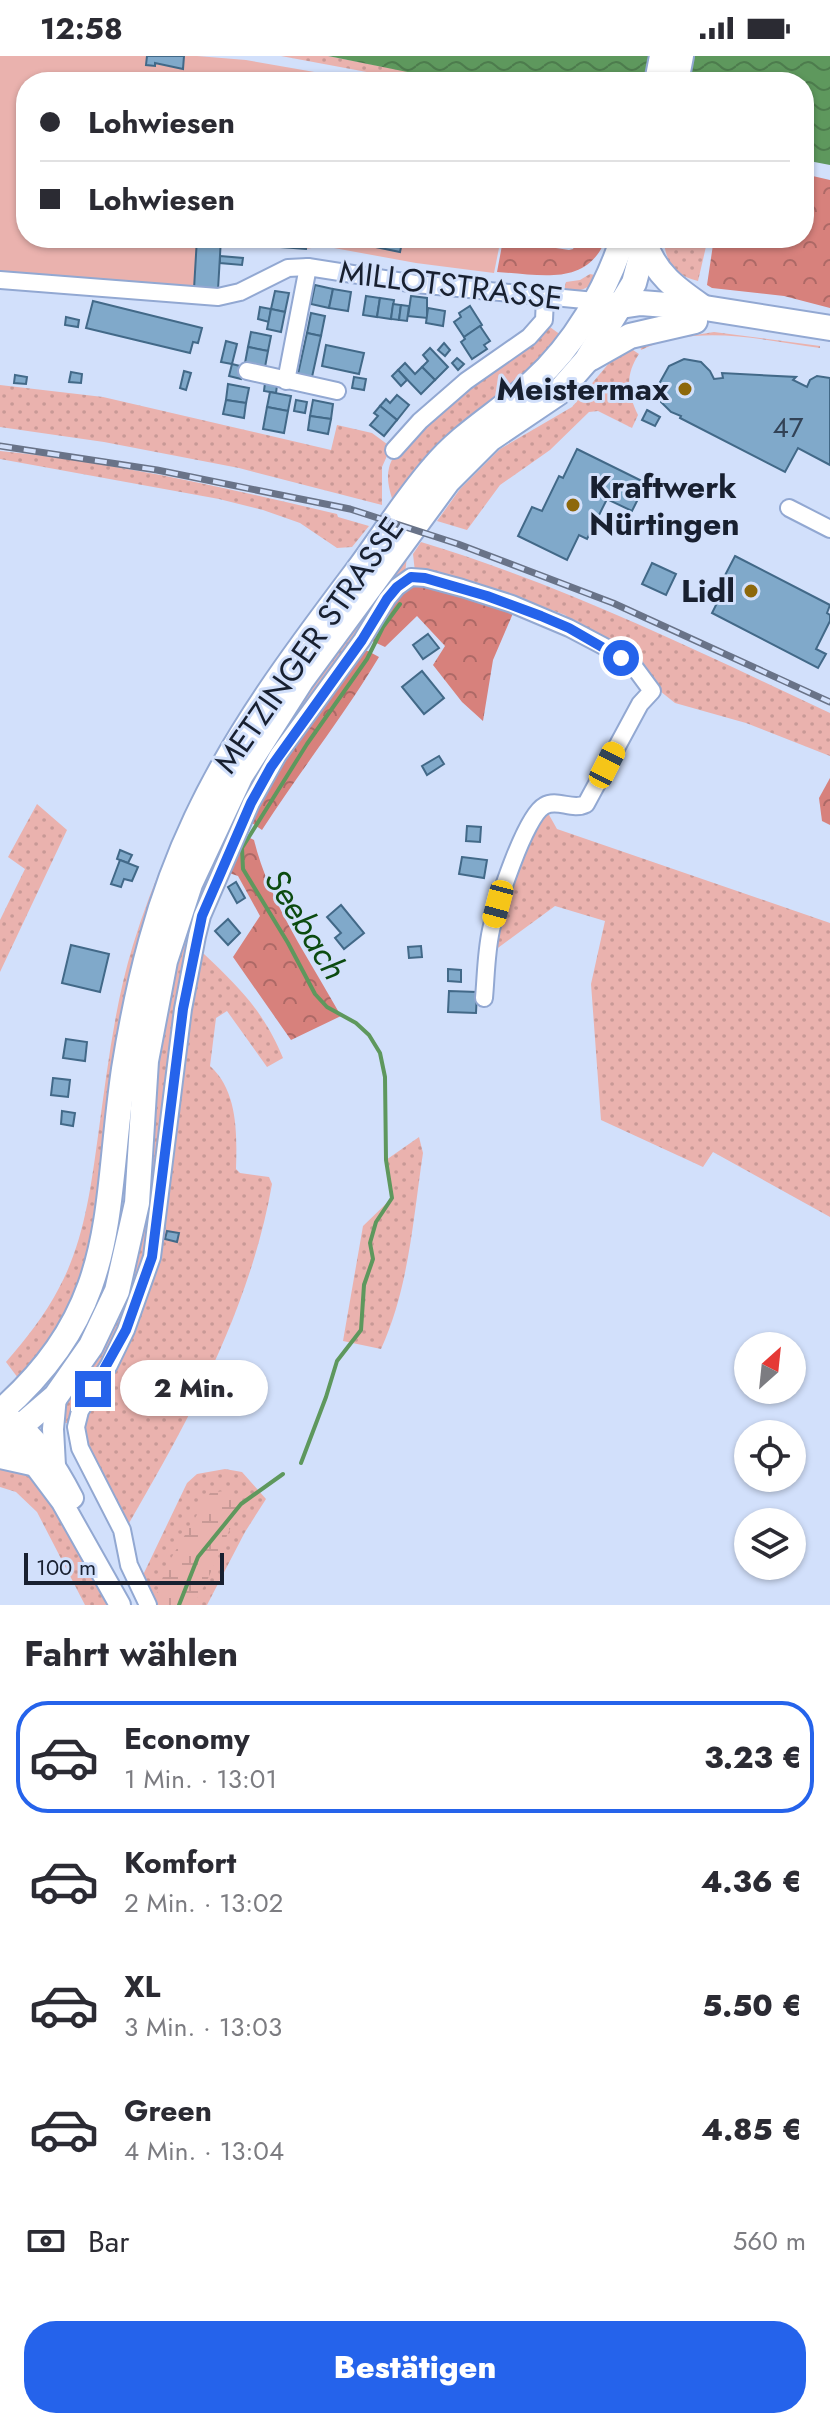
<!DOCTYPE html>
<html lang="de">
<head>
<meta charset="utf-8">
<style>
  body { margin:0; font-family:Jost,sans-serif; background:#f7f7f7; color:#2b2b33; height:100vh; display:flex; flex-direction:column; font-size:30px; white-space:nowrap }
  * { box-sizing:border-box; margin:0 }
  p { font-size:26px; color:#7c7c81 }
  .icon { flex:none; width:44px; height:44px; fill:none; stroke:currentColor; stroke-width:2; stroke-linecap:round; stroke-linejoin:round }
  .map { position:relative; height:1549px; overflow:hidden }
  .details { display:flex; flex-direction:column; background:#fff; flex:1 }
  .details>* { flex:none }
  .banner { position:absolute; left:16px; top:16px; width:798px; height:176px; border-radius:32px; box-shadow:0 2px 6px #0004; display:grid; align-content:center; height:176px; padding:0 24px; background:#fff }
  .needle { width:52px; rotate:27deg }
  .tools { position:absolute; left:734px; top:1276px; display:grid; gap:16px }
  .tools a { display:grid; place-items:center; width:72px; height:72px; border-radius:50%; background:#fff; box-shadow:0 2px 6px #0004; font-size:40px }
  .scale { position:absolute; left:24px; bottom:20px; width:200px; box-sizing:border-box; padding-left:8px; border:4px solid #182030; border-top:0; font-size:22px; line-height:28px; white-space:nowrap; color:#182030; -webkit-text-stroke:6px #d2e0fb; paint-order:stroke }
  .end { position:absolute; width:36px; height:36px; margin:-18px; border:10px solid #2563eb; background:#fff; box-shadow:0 0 0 4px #fff }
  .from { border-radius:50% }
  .bubble { position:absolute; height:56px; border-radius:28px; background:#fff; box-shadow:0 2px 6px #0004; font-size:26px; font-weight:800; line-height:56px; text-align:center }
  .car { position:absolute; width:24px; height:48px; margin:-24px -12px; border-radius:10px; box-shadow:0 0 6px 2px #0007; background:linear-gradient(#f5c518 24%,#345 0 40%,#f5c518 0 76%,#345 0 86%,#f5c518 0) }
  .banner b { display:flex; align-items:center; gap:28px; height:76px; font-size:30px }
  .banner b+b { border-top:2px solid #e1e1e2 }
  .banner i { width:20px; height:20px; background:#2b2b33 }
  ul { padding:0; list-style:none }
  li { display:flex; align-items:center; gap:24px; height:112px; margin:0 16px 12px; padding:0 8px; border:4px solid transparent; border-radius:32px }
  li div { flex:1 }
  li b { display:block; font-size:30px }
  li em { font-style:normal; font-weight:800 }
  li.active { border-color:#2563eb }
  li>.icon { width:72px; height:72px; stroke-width:1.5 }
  h2 { padding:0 24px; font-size:36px; line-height:96px }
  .pay { display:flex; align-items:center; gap:20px; height:88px; padding:0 24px; font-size:30px }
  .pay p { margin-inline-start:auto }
  .action { display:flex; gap:16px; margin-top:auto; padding:16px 24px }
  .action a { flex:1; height:92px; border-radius:32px; background:#2563eb; color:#fff; font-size:32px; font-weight:800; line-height:92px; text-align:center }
  .status { display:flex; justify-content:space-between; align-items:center; height:56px; padding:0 40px; background:#fff; direction:ltr }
  .status svg { height:22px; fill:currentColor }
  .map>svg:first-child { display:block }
  .green { fill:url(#green-dots) }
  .forest { fill:url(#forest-crowns) }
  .wetland { fill:url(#wetland-marsh) }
  .pitch { fill:#eab2ae }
  .water { fill:url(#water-waves) }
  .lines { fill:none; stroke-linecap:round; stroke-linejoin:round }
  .stream { stroke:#5e985d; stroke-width:4 }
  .building { fill:#80a9ca; stroke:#426988; stroke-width:2 }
  .minor-casing { stroke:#92a8d2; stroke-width:20 }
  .tertiary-casing { stroke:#92a8d2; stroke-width:24 }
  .primary-casing { stroke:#92a8d2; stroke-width:28 }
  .minor { stroke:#fff; stroke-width:16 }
  .tertiary { stroke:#fff; stroke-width:20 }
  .primary { stroke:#fff; stroke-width:24 }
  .rail-casing { stroke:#697388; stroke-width:7 }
  .rail { stroke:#d2e0fb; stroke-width:4; stroke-dasharray:12; stroke-linecap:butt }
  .route { stroke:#2563eb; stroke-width:10 }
  .poi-dot { fill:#8d680b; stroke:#d2e0fb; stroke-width:3 }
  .labels { text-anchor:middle; stroke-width:6; stroke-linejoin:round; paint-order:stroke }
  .number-label { font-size:28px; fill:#324256 }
  .street-label { font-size:32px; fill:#182030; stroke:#d2e0fb }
  .poi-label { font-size:32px; font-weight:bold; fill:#182030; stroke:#d2e0fb; text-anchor:end }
  .water-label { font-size:34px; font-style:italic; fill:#0c4b10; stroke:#d2e0fb }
</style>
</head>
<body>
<div class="status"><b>12:58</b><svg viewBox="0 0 49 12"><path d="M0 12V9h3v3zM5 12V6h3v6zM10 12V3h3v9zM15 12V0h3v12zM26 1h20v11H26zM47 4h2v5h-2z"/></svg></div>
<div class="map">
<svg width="830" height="1549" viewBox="0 0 830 1549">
  <defs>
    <pattern id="green-dots" width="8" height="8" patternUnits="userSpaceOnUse" patternTransform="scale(2)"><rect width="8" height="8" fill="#eab2ae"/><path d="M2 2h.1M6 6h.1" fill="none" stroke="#c89996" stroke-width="1.8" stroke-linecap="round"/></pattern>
    <pattern id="forest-crowns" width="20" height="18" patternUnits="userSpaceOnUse" patternTransform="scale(2)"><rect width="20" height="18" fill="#d7817c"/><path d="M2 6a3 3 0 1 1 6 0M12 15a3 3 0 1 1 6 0" fill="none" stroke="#ad6966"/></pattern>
    <pattern id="wetland-marsh" width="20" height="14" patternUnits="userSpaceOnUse" patternTransform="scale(2)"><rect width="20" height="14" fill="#eab2ae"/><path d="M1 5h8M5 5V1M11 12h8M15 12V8" fill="none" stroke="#c89996"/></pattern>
    <pattern id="water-waves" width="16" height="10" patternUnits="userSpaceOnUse" patternTransform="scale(2)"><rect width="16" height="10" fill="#5e985d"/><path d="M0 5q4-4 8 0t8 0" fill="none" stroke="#4d7c4d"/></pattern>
  </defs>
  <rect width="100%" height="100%" fill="#d2e0fb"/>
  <g class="green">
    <polygon points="281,0 328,0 416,17 415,25"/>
    <path d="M664 182H708L698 225C675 220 664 204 664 182Z"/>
    <path d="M590 218 599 220C591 233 578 236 563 237L566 226 580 224Z"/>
    <path d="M547 269 561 279 539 307 394 448C390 437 386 423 389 412 398 377 477 328 507 306 522 295 535 283 547 269Z"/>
    <path d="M714 276 820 290V292C763 284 696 267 641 294L640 288Z"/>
    <path d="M630 292 639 298C625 319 627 336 638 359L632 372 598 355 589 356 550 394 500 429 467 474 437 465 460 433 500 393 572 351 615 300Z"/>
    <polygon points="0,329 103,341 331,394 337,369 372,377 391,391 382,411 382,449 239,412 104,386 0,371"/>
    <path d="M0 395C114 406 226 432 337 458L338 461 369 470 352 491 337 492 300 467 263 454 219 443 0 403Z"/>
    <path d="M376 473 216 707 98 1178 67 1264 21 1326 6 1306C26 1283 45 1259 59 1232 84 1186 91 1131 98 1080 107 1016 114 951 133 889 181 732 275 600 376 473Z"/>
    <path d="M421 486C563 529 696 594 830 657V700L746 667 675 647 565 559 533 547 521 548 415 516 413 498Z"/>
    <polygon points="407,500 405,518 293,674 210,831 139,1233 73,1367 59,1367 61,1354 92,1305 153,1021 164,950 196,836 265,694"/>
    <polygon points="37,748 67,774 0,916 0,864 25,813 8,801"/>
    <polygon points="544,750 557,773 830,867 830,1161 713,1096 703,1111 601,1064 591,928 605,865 555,850 487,900 491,874"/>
    <path d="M198 896 204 898C240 932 264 956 283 1002L267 1011 227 955 216 962 210 1010C238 1035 237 1078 236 1113L240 1117 269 1121 272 1128C250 1253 188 1366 125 1474L80 1387 86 1348 139 1255Z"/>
    <path d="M419 1081 423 1097C413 1163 409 1232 381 1293L343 1285 363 1170 392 1142 386 1104Z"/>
    <path d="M0 1412C8 1412 17 1414 24 1418 55 1435 90 1517 107 1549H85L37 1456 16 1436 0 1431Z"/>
    <polygon points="225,1413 242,1416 266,1443 245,1476 207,1549 157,1549 143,1519 187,1427 197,1418"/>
  </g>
  <g class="forest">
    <polygon points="804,118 830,124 830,252 784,240 712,232 707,229 714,182 804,182"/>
    <path d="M579 182H606C588 232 539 218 497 216L503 184 569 194 573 193Z"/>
    <polygon points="414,526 514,555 493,604 483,665 462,646 433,609 445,590 417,560 385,591 370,584 392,543"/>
    <path d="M362 594 368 595 379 601C343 661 300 715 262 774L249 765 313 660Z"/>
    <polygon points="830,722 830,769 822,765 819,742"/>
    <path d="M242 778 254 784C269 846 310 904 341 960L291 984 233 901 260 860 238 820 226 816Z"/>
  </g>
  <polygon class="wetland" points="224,1435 241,1448 206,1527 193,1549 159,1549 155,1544 167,1509 210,1437"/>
  <g class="pitch">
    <polygon points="0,0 197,0 246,4 372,26 26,26 26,182 197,182 194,233 0,219"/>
    <polygon points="231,182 501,182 494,217 416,207 323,190 306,193 231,188"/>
    <polygon points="514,182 570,182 568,192"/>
  </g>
  <polygon class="water" points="328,0 830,0 830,109 804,104 804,26 457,26"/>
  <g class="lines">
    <g class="stream">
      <polyline points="301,1407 326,1341 337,1305 361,1274 364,1229 373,1203 370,1187 376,1166 392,1142 386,1104 385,1021 380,997 369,979 356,967 327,951 315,938 288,887 243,813 242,792 307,688 367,603 383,571 400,548"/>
      <polyline points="179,1549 198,1501 241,1448 283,1418"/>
    </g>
  </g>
  <g class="building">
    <polygon points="147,0 184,0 183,13 155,7 155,10 146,9"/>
    <polygon points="197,182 221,182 218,234 194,233"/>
    <polygon points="231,182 282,182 281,191 231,188"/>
    <polygon points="282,182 307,182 306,193 281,191"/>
    <polygon points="332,182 403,182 400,196"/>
    <polygon points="220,200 243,202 242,209 220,207"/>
    <polygon points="315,229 333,233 329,252 311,248"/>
    <polygon points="333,233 351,236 348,255 329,252"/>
    <polygon points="275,235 289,237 285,256 271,253"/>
    <polygon points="366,240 380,242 377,261 363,259"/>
    <polygon points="411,240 427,242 427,262 408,260"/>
    <polygon points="380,242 394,244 391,263 377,261"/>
    <polygon points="93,245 202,272 198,287 193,286 190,297 86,272"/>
    <polygon points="393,248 401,249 399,264 391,263"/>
    <polygon points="401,249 409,250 407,265 399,264"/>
    <polygon points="470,250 482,269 464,281 454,266 461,261 459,257"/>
    <polygon points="260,251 271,253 269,266 258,263"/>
    <polygon points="428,252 445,255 443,270 426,267"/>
    <polygon points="271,253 285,256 281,276 267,273"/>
    <polygon points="311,257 325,260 321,280 307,277"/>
    <polygon points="66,261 79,264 78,271 65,269"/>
    <polygon points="480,270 490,285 484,289 487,293 472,303 461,286 465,283 464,281"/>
    <polygon points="251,276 271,280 268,295 248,291"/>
    <polygon points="307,277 321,280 312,321 298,318"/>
    <polygon points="226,285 237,288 232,308 221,306"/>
    <polygon points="444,287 450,294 445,300 438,294"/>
    <polygon points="326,289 364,297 359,318 322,310"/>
    <polygon points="248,291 268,295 265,311 245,307"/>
    <polygon points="430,292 448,311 435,324 422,311 428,305 423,299"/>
    <polygon points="457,302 464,308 458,314 452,307"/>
    <polygon points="684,303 701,306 710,315 714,323 723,322 722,317 796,321 793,324 807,331 810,324 817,320 830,322 830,409 798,392 785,416 680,362 681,360 671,356 661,346 659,328 669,310"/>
    <polygon points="405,307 415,318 422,311 435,324 421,338 398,314"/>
    <polygon points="232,308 244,311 241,323 229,320"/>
    <polygon points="398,314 407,324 401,330 392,320"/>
    <polygon points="184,315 191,317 186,334 180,332"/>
    <polygon points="71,316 82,318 81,327 69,326"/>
    <polygon points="15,319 27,321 26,328 14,327"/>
    <polygon points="354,321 366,323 364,334 352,332"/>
    <polygon points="265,327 277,329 276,337 264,335"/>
    <polygon points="228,328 249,332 246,347 226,344"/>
    <polygon points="270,336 291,340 288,355 267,351"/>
    <polygon points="397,339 409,349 397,364 380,350 386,343 390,347"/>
    <polygon points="226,344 246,347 244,362 223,358"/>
    <polygon points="296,344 307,346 305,357 294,355"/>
    <polygon points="313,344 333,348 331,363 310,360"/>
    <polygon points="380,350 397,364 384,380 370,369 378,360 374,357"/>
    <polygon points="267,351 288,355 284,377 263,373"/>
    <polygon points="647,354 660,361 655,370 642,364"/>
    <polygon points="310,360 331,363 328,378 308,374"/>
    <polygon points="577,393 646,427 632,455 607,443 587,483 579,479 567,504 518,480 532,451 542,455 559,420 563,422"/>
    <polygon points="735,500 830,549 827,557 830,559 830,565 816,593 826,598 818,612 712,557 727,527 722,525"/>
    <polygon points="652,507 676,518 666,539 642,528"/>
    <polygon points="428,578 439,592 423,603 413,589"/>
    <polygon points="422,615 444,642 424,658 402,631"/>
    <polygon points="439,700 444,708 427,719 422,710"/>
    <polygon points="467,770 481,771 480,786 466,785"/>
    <polygon points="120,794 132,799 128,807 117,803"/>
    <polygon points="462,801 487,804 484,822 459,818"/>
    <polygon points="120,804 138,811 132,825 124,823 121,831 111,828"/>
    <polygon points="236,826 245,842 237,847 228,831"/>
    <polygon points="341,849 364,877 344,893 335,882 341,877 327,861"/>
    <polygon points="228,863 240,877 228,889 215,875"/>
    <polygon points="71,889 109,898 100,936 62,927"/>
    <polygon points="421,890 422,901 409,902 408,891"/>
    <polygon points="448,913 461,914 461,926 448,925"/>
    <polygon points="449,935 477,936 476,957 448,956"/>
    <polygon points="66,983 87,986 85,1005 63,1002"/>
    <polygon points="53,1022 70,1024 68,1041 51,1039"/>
    <polygon points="62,1055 75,1057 73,1070 61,1068"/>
    <polygon points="167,1175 179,1177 177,1186 165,1183"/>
  </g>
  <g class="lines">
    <g class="minor-casing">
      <g id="minor">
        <polyline points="0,224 218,241 240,236 288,212 308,211 416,228 595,245"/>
        <polyline points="247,315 337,335"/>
        <polyline points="286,325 308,211"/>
        <polyline points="394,394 420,365 466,325 529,281 544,264 545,242"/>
        <polyline points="789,452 830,473"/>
        <path d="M148 1549 129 1509 122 1474 80 1392 76 1371 80 1355 109 1309 126 1274 152 1201 183 953 197 880 202 860 251 747 278 699 362 584 387 543 397 531 411 521 425 522 462 532 512 548 569 572 607 592 635 612 652 635 640 648 586 748C572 755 557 742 544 750 525 760 496 851 491 874 486 897 486 920 484 942"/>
      </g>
    </g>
    <g class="tertiary-casing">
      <g id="tertiary">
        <polyline points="1,1356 11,1378 62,1446 120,1549"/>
        <path d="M10 1362C38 1380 58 1413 73 1442"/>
        <polyline points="0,1402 36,1410"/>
        <polyline points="55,1410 53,1373 56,1340"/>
      </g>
    </g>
    <g class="primary-casing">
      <g id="primary">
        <polyline points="657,26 662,0"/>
        <polyline points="676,26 681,0"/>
        <path d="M645 188C656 218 675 232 701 250"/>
        <polyline points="609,248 621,250 641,247 705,252 830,272"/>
        <polyline points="591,302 630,280 695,265"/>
        <path d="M0 1356C121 1249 103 1157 124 1013 138 926 158 843 196 763 239 671 300 591 361 510 385 477 407 442 434 411 462 377 501 356 533 326 574 289 606 235 623 182"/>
        <polyline points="0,1388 56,1340 91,1290 117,1235 137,1147 146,1005 165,905 190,828 241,719 301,625 448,425 490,383 558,337 586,305 634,227 646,182"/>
      </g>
    </g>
    <use href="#minor" class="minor"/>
    <use href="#tertiary" class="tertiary"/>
    <use href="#primary" class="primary"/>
    <g class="rail-casing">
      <polyline id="rail" points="0,390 157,414 350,453 458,488 613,547 830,646"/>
    </g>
    <use href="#rail" class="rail"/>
  </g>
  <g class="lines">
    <polyline class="route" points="93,1333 126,1274 152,1201 183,953 202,860 251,747 271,711 362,584 387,543 397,531 411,521 425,522 487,540 541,560 569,572 621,602"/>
  </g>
  <g class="poi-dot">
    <circle cx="685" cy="333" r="8"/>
    <circle cx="573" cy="449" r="8"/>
    <circle cx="751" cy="535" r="8"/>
  </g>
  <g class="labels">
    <g class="number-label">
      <text x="788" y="381">47</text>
    </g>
    <g class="street-label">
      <text transform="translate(451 229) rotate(7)" y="11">MILLOTSTRASSE</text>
      <text transform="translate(309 589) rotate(-55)" y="11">METZINGER STRASSE</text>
    </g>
    <g class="poi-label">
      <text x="669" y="344">Meistermax</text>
      <text x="589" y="442" text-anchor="start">Kraftwerk<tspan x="589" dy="37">Nürtingen</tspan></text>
      <text x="735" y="546">Lidl</text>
    </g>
    <g class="water-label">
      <text transform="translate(306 868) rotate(58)" y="12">Seebach</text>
    </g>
  </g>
</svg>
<div class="tools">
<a><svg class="needle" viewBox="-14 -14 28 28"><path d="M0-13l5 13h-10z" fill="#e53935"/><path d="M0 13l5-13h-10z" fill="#7c7c81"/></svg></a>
<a><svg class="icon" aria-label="locate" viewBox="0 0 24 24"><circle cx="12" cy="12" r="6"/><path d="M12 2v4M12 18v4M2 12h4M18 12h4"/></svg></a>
<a><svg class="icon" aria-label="layers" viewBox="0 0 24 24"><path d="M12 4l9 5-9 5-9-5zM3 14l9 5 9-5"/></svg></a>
</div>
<div class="scale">100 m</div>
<i class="end from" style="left:621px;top:602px"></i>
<i class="end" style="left:93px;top:1333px"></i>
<div class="bubble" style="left:120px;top:1304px;width:148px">2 Min.</div>
<i class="car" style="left:607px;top:709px;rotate:27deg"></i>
<i class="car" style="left:498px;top:848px;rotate:195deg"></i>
<div class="banner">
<b><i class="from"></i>Lohwiesen</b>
<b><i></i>Lohwiesen</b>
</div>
</div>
<section class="details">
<h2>Fahrt wählen</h2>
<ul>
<li class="active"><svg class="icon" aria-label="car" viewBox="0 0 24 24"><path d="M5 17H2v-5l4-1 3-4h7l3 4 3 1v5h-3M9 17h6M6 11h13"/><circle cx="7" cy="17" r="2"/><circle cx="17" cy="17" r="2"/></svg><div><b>Economy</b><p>1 Min. · 13:01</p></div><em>3.23 €</em></li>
<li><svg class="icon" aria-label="car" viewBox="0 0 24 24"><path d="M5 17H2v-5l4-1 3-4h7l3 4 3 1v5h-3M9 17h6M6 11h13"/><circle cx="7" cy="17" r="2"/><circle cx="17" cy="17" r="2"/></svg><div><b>Komfort</b><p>2 Min. · 13:02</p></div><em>4.36 €</em></li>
<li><svg class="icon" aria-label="car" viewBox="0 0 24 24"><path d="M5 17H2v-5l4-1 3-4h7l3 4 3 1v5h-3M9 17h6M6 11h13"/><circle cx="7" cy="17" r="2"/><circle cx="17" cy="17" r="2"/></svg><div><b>XL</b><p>3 Min. · 13:03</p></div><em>5.50 €</em></li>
<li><svg class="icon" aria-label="car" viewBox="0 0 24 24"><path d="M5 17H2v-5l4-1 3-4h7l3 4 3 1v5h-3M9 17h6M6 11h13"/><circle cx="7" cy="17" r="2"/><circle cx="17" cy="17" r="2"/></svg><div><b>Green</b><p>4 Min. · 13:04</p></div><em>4.85 €</em></li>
</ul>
<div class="pay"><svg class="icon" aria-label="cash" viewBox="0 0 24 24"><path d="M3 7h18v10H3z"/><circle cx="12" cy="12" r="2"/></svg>Bar<p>560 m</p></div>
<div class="action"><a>Bestätigen</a></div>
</section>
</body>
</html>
